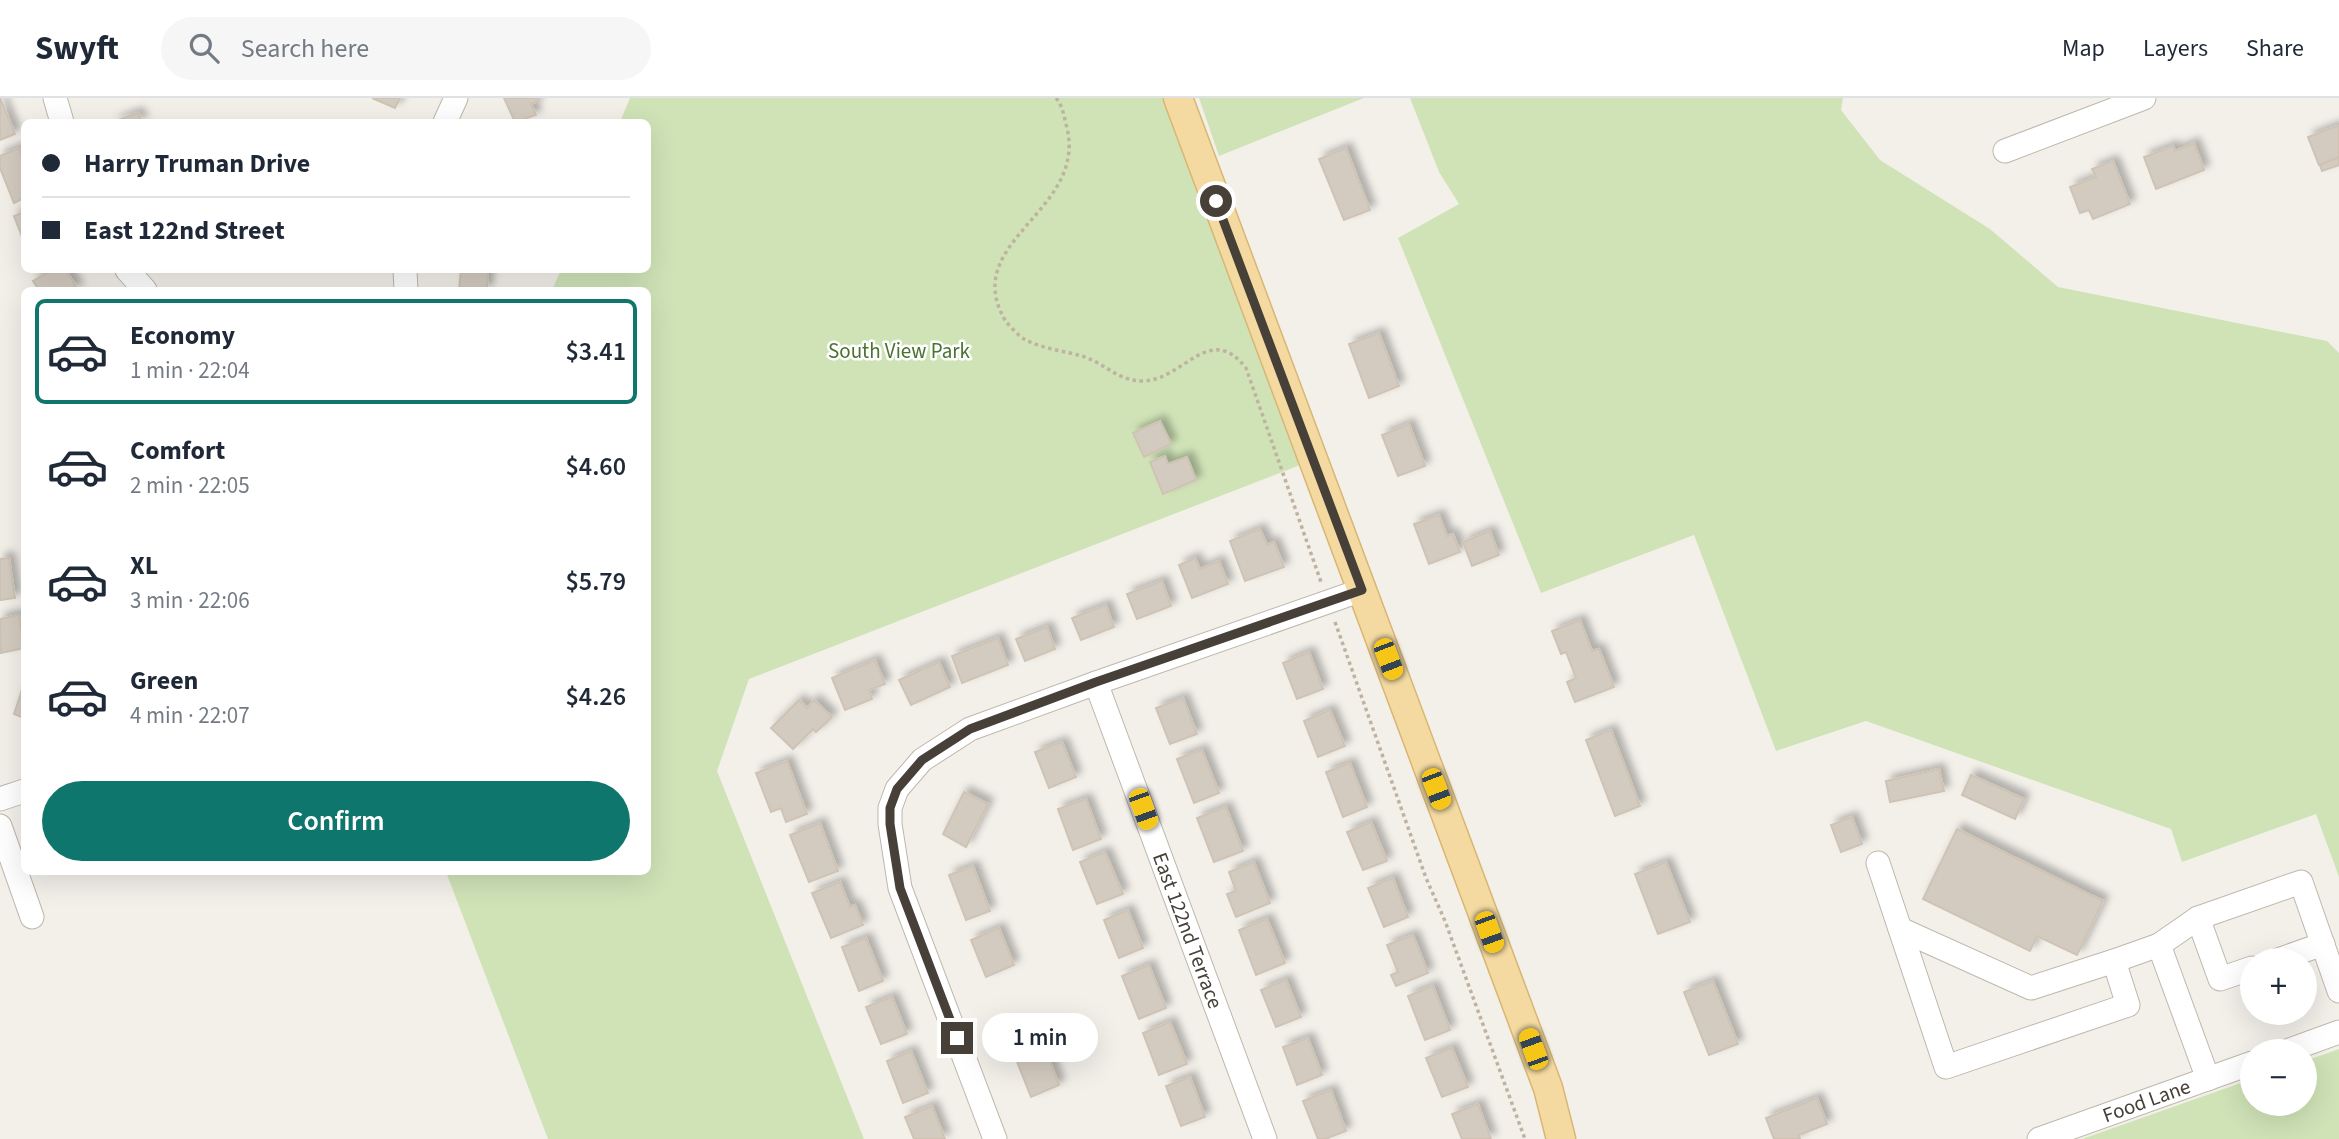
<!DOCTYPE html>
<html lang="en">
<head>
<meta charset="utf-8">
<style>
  body { margin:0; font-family:"Source Sans 3",sans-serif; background:#f6f6f7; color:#1f2937; height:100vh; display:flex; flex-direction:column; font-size:26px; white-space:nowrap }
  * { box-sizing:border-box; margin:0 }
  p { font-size:23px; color:#747a83 }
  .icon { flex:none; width:38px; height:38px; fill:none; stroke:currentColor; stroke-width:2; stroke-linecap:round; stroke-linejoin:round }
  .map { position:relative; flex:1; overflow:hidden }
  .sheet { position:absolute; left:21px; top:189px; width:630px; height:588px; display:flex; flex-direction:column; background:#fff; border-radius:10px; box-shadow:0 7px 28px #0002 }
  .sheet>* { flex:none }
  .banner { position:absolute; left:21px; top:21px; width:630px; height:154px; border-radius:10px; box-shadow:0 7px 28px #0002; display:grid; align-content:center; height:154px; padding:0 21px; background:#fff }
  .tools { position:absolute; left:2240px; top:850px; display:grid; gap:14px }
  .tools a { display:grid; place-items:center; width:77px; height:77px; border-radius:50%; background:#fff; box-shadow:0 7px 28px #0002; font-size:35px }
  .end { position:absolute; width:32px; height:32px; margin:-16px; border:9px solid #464038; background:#fff; box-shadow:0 0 0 4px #fff }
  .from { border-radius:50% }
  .bubble { position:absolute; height:49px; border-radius:24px; background:#fff; box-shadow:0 7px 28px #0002; font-size:23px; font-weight:600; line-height:49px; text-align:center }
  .car { position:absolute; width:21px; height:42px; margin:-21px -10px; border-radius:9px; box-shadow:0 0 5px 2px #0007; background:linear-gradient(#f5c518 24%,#345 0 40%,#f5c518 0 76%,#345 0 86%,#f5c518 0) }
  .banner b { display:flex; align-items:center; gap:24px; height:66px; font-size:26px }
  .banner b+b { border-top:2px solid #e0e1e3 }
  .banner i { width:18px; height:18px; background:#1f2937 }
  ul { padding:12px 0 0; list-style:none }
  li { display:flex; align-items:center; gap:21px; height:105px; margin:0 14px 10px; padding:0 7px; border:4px solid transparent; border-radius:10px }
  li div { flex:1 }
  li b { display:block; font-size:26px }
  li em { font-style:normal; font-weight:600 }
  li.current { border-color:#0f766e }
  li>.icon { width:63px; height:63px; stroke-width:1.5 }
  .action { display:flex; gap:14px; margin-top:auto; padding:14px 21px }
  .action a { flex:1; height:80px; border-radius:42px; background:#0f766e; color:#fff; font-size:28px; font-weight:600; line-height:80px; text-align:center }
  header { display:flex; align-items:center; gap:42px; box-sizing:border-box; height:98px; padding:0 35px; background:#fff; border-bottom:2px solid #e0e1e3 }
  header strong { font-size:33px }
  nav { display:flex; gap:38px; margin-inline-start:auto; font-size:24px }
  .search { width:490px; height:63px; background:#f6f6f7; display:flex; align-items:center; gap:18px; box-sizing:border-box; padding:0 24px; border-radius:38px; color:#747a83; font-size:26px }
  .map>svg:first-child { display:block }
  .green { fill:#d0e3b7 }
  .building { fill:#d4cbc0; stroke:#cec3b4; stroke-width:2; filter:url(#shadow) }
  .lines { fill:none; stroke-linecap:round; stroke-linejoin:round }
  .minor-casing { stroke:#beb7ad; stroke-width:25 }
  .major-casing { stroke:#d8b673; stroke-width:31 }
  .path { stroke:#beb2a0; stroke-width:3.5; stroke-dasharray:3.5 3.5; stroke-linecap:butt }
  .minor { stroke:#fff; stroke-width:23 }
  .major { stroke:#f4daa1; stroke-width:28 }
  .route { stroke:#464038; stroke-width:9 }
  .labels { text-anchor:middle; stroke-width:5; stroke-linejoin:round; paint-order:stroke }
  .park-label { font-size:21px; fill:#4c7231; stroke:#fff }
  .street-label { font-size:21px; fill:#464038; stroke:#fff }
</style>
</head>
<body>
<header>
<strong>Swyft</strong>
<div class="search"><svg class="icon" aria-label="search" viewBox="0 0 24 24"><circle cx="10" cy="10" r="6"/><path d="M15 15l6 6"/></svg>Search here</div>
<nav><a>Map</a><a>Layers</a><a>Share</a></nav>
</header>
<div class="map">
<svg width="2339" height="1041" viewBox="0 0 2339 1041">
  <defs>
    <filter id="shadow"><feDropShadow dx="5.5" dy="-5.5" stdDeviation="3.5" flood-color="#0004"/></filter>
  </defs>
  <rect width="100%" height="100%" fill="#f3f0ea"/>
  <g class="green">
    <polygon points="630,0 1178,0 1313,362 749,581 717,673 864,1041 548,1041 446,774 648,774 648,192 552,192 561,172 648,172 648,24 620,24"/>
    <polygon points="1199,0 1364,0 1219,58"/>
    <polygon points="1410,0 1843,0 1841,12 1880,62 1990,131 2058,189 2327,243 2339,255 2339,779 2316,716 2182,764 2171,731 1866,623 1776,653 1694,437 1541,495 1398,140 1459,106 1439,74"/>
    <polygon points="2339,951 2339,1041 2082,1041 2252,981 2252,1006 2305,1006 2305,963"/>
  </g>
  <g class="building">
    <polygon points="0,0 15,36 0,42"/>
    <polygon points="372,0 400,0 395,10"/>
    <polygon points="504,0 538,0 539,3 531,6 536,17 515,24"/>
    <polygon points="138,15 142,24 113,24"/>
    <polygon points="2337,28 2339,30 2339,59 2319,67 2308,39"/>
    <polygon points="2194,45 2204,72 2156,91 2144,59 2173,48 2175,53"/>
    <polygon points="19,50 24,64 24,100 14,105 0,70 0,58"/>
    <polygon points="1346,50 1370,112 1344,122 1319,61"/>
    <polygon points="2339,59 2339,67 2322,73 2320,67"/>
    <polygon points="2113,63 2130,106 2093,121 2089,112 2080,115 2070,89 2096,79 2092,71"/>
    <polygon points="24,114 24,144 14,118"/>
    <polygon points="52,172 66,172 78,192 39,192 33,183"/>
    <polygon points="461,172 488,172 487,192 459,192"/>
    <polygon points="1379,235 1399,288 1369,300 1349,246"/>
    <polygon points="1160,323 1171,346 1144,359 1133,335"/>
    <polygon points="1409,326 1425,368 1398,378 1382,337"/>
    <polygon points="1165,358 1168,366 1187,359 1196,382 1163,396 1150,364"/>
    <polygon points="1439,417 1447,438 1453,436 1460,454 1429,466 1414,426"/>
    <polygon points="1260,431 1267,447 1274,444 1284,469 1245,483 1230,443"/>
    <polygon points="1490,433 1499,457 1472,468 1463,444"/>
    <polygon points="9,460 15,500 0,502 0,461"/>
    <polygon points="1195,460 1200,471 1219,463 1228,486 1192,500 1179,467"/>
    <polygon points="1162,483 1171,508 1137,521 1127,496"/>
    <polygon points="1106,507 1114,529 1081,542 1072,520"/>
    <polygon points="19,517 24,550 1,555 0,521"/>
    <polygon points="1580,522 1592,553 1599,551 1614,589 1575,604 1567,584 1576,580 1566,554 1561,556 1552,533"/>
    <polygon points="1047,529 1055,551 1025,563 1016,541"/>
    <polygon points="998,540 1008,567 962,585 952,558"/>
    <polygon points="1309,554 1323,591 1297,601 1283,565"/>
    <polygon points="875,562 885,586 869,592 872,601 845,612 832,580"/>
    <polygon points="939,564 950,589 911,607 899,582"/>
    <polygon points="22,592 24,592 24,620 14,616"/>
    <polygon points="1183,600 1197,636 1170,646 1156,610"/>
    <polygon points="799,602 807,610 814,602 832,619 816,634 813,631 793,651 771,630"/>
    <polygon points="1330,612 1345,648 1318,659 1304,623"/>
    <polygon points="1611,632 1640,708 1615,718 1586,642"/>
    <polygon points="1062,644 1076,679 1049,690 1035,654"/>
    <polygon points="1202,652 1219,695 1194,705 1177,661"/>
    <polygon points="787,663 807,716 786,724 781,710 771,714 756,675"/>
    <polygon points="1350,665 1367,709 1343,719 1326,674"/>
    <polygon points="1939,671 1944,693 1890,704 1886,683"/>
    <polygon points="1971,677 2024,701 2015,721 1962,697"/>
    <polygon points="964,694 988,706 966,749 943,736"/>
    <polygon points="1086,701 1101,741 1073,752 1058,711"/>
    <polygon points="1226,709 1243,753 1214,764 1197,720"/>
    <polygon points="1852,719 1862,746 1841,754 1831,727"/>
    <polygon points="1371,724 1387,763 1363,772 1347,734"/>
    <polygon points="820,725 838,773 809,784 790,737"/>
    <polygon points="1957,731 2103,803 2077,857 2037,838 2030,853 1923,801"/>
    <polygon points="1105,754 1123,796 1097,806 1080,764"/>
    <polygon points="1254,764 1270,805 1236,819 1227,796 1236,793 1229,774"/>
    <polygon points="1666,764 1690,824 1658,836 1635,776"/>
    <polygon points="973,768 990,813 966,822 949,777"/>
    <polygon points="1393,780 1408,819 1384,829 1368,790"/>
    <polygon points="840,784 850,809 855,807 863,827 831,840 812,795"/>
    <polygon points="1128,812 1143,850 1119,860 1104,822"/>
    <polygon points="1267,821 1285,865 1256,877 1239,832"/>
    <polygon points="999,830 1014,867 986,879 971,842"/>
    <polygon points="1413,837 1428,875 1396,888 1391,877 1398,874 1387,847"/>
    <polygon points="866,840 883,883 859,893 842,849"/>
    <polygon points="1149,867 1166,910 1139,921 1122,878"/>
    <polygon points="1286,882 1301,919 1276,929 1261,892"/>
    <polygon points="1713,883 1738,946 1709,957 1684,894"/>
    <polygon points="1433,888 1450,932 1425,942 1408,898"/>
    <polygon points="892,899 907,936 881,946 866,909"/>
    <polygon points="1170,924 1187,966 1159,977 1143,935"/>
    <polygon points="1308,940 1322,977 1297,987 1283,949"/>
    <polygon points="1045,950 1059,987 1031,999 1016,961"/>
    <polygon points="1452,950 1468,989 1442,999 1426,960"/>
    <polygon points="911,953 928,995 903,1005 887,963"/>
    <polygon points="1190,979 1205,1019 1181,1028 1166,988"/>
    <polygon points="1331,992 1346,1033 1325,1041 1318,1041 1303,1003"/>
    <polygon points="1817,1000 1827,1026 1799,1037 1800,1041 1774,1041 1766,1020"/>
    <polygon points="1478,1006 1491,1041 1462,1041 1452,1016"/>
    <polygon points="932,1008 945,1041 914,1041 905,1019"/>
  </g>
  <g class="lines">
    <g class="minor-casing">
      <g id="minor">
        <polyline points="55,0 62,24"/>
        <polyline points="445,24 456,0"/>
        <polyline points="2005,53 2144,0"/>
        <polyline points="127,172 145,192"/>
        <polyline points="405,172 406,192"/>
        <path id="s1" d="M1096 585 1265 1041"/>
        <polyline points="0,701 24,693"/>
        <polyline points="0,728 32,819"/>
        <polyline points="1878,765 1946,969 2128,907 2114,863 2159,847 2198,820 2301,784 2339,893"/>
        <polyline points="2198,820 2220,881 2252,870"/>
        <polyline points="1900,831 2031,890 2114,863"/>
        <polyline points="2159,847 2208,981"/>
        <polyline points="2275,863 2323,846"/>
        <polyline points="2284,954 2339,934"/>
        <polyline points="995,1041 900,790 890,726 890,710 897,691 922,662 970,631 1096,585 1362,492"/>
        <path id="s2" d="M2039 1041 2252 965"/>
      </g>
    </g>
    <g class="major-casing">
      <polyline id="major" points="1178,0 1548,990 1561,1041"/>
    </g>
    <g class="path">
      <path d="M1056 0C1063 8 1064 19 1067 30 1087 114 959 143 1005 222 1009 228 1018 237 1024 241 1042 251 1066 253 1085 259 1107 267 1118 283 1143 283 1184 282 1209 223 1246 270L1321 484"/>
      <polyline points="1335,524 1426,780 1445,823 1525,1041"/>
    </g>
    <use href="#minor" class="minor"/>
    <use href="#major" class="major"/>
  </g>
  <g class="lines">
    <polyline class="route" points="957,940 900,790 890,726 890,710 897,691 922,662 970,631 1096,584 1362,492 1216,103"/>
  </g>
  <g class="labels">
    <g class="park-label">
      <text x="899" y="260">South View Park</text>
    </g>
    <g class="street-label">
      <text dy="7" stroke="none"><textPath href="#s1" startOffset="264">East 122nd Terrace</textPath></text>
      <text dy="7" stroke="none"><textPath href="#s2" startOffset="114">Food Lane</textPath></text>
    </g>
  </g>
</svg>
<div class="tools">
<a>+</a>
<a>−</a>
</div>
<i class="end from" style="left:1216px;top:103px"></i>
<i class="end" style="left:957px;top:940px"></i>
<div class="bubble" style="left:982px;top:915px;width:116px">1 min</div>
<i class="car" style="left:1388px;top:561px;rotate:159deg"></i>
<i class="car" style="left:1436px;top:691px;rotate:159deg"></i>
<i class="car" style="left:1143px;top:711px;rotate:160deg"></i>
<i class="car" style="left:1489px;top:834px;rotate:160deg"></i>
<i class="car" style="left:1533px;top:951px;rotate:340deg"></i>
<div class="banner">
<b><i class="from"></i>Harry Truman Drive</b>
<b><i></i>East 122nd Street</b>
</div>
<section class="sheet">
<ul>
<li class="current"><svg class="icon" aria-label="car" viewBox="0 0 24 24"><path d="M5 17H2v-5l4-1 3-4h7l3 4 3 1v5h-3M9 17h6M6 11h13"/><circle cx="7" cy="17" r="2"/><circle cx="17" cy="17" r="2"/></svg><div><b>Economy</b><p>1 min · 22:04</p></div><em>$3.41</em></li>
<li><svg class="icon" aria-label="car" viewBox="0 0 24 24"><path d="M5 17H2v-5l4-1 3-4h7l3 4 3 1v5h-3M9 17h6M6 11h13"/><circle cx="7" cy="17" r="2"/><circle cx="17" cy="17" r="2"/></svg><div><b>Comfort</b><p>2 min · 22:05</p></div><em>$4.60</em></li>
<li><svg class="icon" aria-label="car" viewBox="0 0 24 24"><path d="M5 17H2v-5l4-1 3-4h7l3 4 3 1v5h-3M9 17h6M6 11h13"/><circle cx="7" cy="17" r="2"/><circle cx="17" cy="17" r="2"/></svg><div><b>XL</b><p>3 min · 22:06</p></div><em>$5.79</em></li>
<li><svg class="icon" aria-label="car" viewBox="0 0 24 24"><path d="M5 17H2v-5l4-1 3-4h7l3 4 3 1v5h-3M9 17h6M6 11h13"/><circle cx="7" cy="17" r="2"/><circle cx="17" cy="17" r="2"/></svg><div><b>Green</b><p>4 min · 22:07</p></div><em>$4.26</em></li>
</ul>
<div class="action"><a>Confirm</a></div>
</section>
</div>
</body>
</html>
